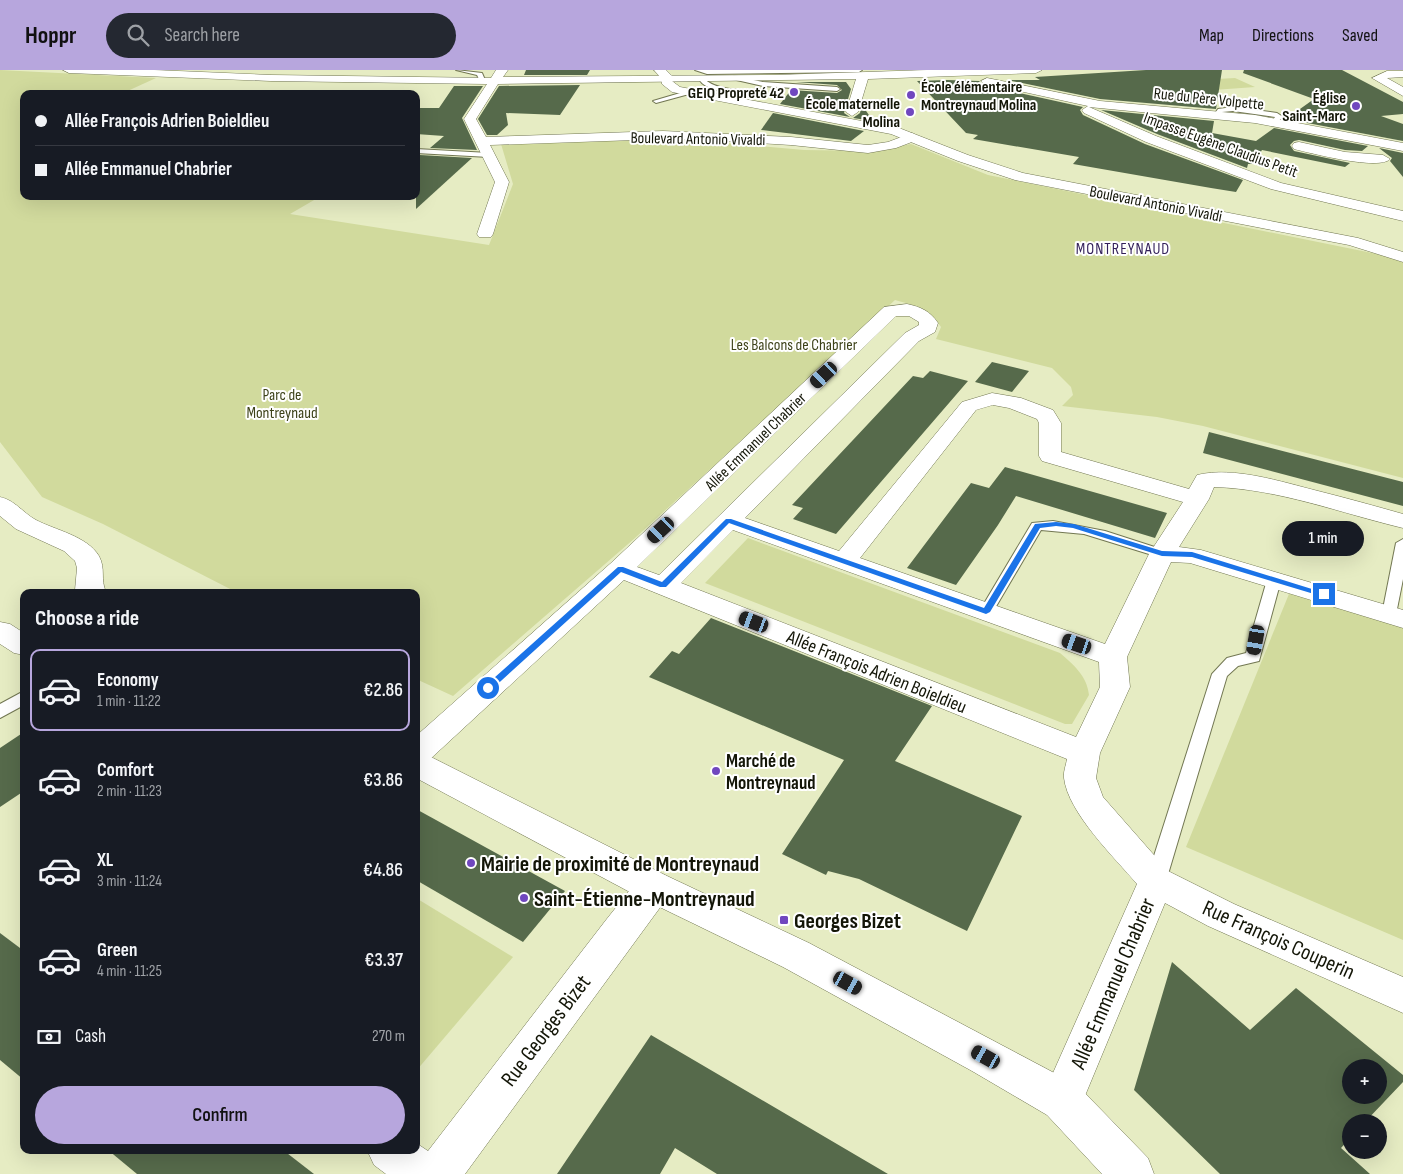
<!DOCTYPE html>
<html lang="en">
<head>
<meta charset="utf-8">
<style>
  body { margin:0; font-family:"Sofia Sans Condensed",sans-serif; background:#242831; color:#f1f3f6; height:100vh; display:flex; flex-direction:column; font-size:19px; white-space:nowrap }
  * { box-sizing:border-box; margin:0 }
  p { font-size:16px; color:#9ea1a6 }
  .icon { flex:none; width:28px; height:28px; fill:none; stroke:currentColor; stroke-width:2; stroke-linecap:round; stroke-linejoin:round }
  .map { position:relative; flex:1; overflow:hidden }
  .drawer { position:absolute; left:20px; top:519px; width:400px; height:565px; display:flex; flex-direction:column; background:#171b24; border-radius:10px; box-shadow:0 5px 20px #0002 }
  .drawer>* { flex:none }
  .guide { position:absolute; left:20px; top:20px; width:400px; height:110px; border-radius:10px; box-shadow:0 5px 20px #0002; display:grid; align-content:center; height:110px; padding:0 15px; background:#171b24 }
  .buttons { position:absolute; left:1342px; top:989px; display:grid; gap:10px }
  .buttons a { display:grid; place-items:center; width:45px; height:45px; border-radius:50%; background:#171b24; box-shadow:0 5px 20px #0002; font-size:25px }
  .end { position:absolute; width:22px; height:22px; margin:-11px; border:6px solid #1a73e8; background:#fff; box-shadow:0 0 0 2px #fff }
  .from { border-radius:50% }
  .bubble { position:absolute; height:35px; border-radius:18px; background:#171b24; box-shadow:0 5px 20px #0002; font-size:16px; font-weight:600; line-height:35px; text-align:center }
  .car { position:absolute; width:15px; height:30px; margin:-15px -8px; border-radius:6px; box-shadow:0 0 4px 1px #0007; background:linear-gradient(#222 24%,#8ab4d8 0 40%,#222 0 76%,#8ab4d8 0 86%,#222 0) }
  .guide b { display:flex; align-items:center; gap:18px; height:48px; font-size:19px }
  .guide b+b { border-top:1px solid #363941 }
  .guide i { width:12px; height:12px; background:#f1f3f6 }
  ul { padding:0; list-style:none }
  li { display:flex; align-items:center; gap:15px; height:82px; margin:0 10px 8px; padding:0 5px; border:2px solid transparent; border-radius:10px }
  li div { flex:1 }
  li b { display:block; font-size:19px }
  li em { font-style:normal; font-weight:600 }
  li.active { border-color:#b7a6dd }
  li>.icon { width:45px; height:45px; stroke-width:1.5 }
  h2 { padding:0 15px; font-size:22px; line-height:60px }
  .pay { display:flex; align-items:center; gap:12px; height:55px; padding:0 15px; font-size:19px }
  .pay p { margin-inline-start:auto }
  .primary-button { display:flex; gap:10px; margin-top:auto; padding:10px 15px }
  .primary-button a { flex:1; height:58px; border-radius:30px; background:#b7a6dd; color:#111; font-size:20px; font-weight:600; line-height:58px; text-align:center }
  header { display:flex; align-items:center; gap:30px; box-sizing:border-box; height:70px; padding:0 25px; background:#b7a6dd; color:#111 }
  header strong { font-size:24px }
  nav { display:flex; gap:28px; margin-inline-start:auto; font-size:18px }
  .search { width:350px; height:45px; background:#242831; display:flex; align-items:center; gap:12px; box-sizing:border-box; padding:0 18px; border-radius:28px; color:#9ea1a6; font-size:19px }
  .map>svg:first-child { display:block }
  .green { fill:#d1da9d }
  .building { fill:#566a4b; fill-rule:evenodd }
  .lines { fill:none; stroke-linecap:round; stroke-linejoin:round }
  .lane-casing { stroke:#727752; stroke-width:2 }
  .street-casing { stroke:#727752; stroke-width:1 }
  .secondary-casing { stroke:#727752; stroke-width:1 }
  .lane { fill:#fff; fill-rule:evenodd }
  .street { fill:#fff; fill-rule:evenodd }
  .secondary { fill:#fff; fill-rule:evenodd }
  .route { fill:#1a73e8 }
  .poi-dot { fill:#7047bf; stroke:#fff; stroke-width:2 }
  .labels { text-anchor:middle; stroke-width:4; stroke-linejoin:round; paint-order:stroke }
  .far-poi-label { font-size:16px; font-weight:bold; fill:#131507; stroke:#fff; text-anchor:end }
  .far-street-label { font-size:16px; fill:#131507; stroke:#fff }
  .far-neighbourhood-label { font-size:16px; letter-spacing:1px; fill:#321f59; stroke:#fff }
  .far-park-label { font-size:16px; fill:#3d4219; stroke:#fff }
  .street-label { font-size:19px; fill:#131507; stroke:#fff }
  .poi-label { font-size:19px; font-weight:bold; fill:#131507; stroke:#fff; text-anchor:start }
  .near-poi-label { font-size:22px; font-weight:bold; fill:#131507; stroke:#fff; text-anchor:start }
  .near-street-label { font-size:22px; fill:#131507; stroke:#fff }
</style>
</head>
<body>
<header>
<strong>Hoppr</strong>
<div class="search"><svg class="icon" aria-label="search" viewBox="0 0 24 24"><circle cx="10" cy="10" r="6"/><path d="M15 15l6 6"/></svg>Search here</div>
<nav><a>Map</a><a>Directions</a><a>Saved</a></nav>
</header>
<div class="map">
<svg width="1403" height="1104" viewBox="0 0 1403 1104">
  <rect width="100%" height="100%" fill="#e6ecc3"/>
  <g class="green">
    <path d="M0 0 156 8 121 24H24V126H321L290 144 489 175 513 114 501 74 629 69 692 70 804 80 873 81 911 74 988 105 1382 185 1403 192V408L1203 356 1157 347 1062 336 1073 325 1071 317 1052 298 936 269 941 257C926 236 919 237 895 230L635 468 453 626 416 609V522H236L103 454 42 427 0 372Z"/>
    <polygon points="1235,8 1255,17 1200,21 1181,11"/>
    <path d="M748 468 1060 583C1074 595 1087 606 1089 625L1072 654H1065L705 513Z"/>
    <polygon points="1291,519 1403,555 1403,870 1186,777"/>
    <polygon points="416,828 513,887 416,1001"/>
  </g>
  <g class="building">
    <polygon points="526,0 590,0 587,5 524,5"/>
    <polygon points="1146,0 1222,0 1216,39 1100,29 1007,10 1040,10 1035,7"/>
    <polygon points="1244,0 1342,0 1403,32 1403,44 1381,46 1403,54 1403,71 1286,49 1314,29 1243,3"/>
    <polygon points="947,10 979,11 983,15 1083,37 1080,40 1083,45 1145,74 1243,110 1236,122 1211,118 1073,94 1079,87 973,69 978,65 966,63 917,11"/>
    <polygon points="796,12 846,12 851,19 844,43 850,47 780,34 791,20 837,23 842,20 837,15"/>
    <polygon points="580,15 560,45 506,43 508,55 497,65 487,65 478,49 499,16"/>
    <polygon points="454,16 483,16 462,48 477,80 430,78 444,66 416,64 416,38 439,38"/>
    <polygon points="862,35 873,51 853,48 860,43"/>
    <polygon points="1101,40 1214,51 1212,63 1256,71 1274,58 1368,76 1362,81 1345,80 1299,70 1294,71 1290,75 1294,81 1350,93 1345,97 1262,80 1253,94 1248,94 1247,98 1157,64"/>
    <polygon points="773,43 864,61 851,71 761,60"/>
    <polygon points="1379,78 1403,83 1403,107 1390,91 1392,88"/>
    <polygon points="420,85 472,88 416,139 416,88"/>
    <polygon points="992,292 1029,301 1012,322 975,312"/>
    <polygon points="930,301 968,311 836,464 793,449 803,438 792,435 913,306 923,308"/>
    <polygon points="1209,362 1403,412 1403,436 1203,383"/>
    <polygon points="1005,397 1167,443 1155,468 1016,426 998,455 956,515 907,498 971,413 989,418"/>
    <polygon points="711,548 932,636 895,691 1022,746 967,861 859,809 828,801 826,805 782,784 844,690 649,607 672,581 679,584"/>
    <polygon points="24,662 24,721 0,737 0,678"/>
    <polygon points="416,739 565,821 523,872 416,810"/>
    <polygon points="0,863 24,881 24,1010 0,990"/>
    <path d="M1172 892 1250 960 1296 918 1403 1005V1012L1365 1052H1351V1067L1341 1078 1370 1104H1220L1134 1020ZM1351 998H1379V1025H1351Z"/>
    <polygon points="651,965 888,1104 717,1104 675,1078 660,1104 557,1104"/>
    <polygon points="108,1080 283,1080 314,1104 137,1104"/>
  </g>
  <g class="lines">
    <g class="lane-casing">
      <g id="lane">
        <polygon points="456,0 482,3 485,10 480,11 477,5"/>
        <polygon points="695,0 862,0 859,2 707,4"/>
        <polygon points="734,6 763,12 837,17 840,19 837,21 763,16 732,9"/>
        <path d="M699 8H703C718 22 744 21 763 19L766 21C754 28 702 23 699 8Z"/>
        <polygon points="687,21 689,22 689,24 656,33 653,31"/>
        <polygon points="1233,37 1277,43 1283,47 1274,55 1271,53 1275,47 1233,41 1222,42 1216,48 1213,46 1218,39"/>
        <polygon points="416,79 489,83 493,85 489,87 416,83"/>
        <polygon points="1053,451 1105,461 1167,481 1169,484 1162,488 1084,464 1041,460 991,545 981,545 979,542 1032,453"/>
        <polygon points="1403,469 1403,509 1396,544 1394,547 1384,547 1382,544 1396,473"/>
        <polygon points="1274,506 1279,507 1281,510 1259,591 1238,596 1227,606 1166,811 1163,817 1156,819 1149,817 1146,811 1212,604 1227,588 1246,583 1267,510 1269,507"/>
        <polygon points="24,621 24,635 0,648 0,634"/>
      </g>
    </g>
    <g class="street-casing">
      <g id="street">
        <polygon points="63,0 154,0 271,5 491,8 496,0 508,0 503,7 775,5 927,0 1042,0 1036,3 868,9 858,42 852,46 846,42 856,9 498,14 476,49 486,67 663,61 791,67 868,75 888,72 912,63 919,67 917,70 896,78 868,83 791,75 710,70 663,69 490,75 509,112 493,164 491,167 479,167 477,164 495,112 464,49 487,14 271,11 69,3"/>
        <polygon points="1387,1 1403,1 1403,7 1387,8 1403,17 1403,26 1372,8"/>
        <polygon points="987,8 1100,31 1255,45 1403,73 1403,81 1255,53 1089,37 1156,66 1281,113 1403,141 1403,151 1271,119 1146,72 1084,43 1082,40 1088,36 983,13 981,11"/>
        <path d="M1299 72 1345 82 1383 85 1390 89C1380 101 1310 83 1294 79L1292 76 1294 73Z"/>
        <path d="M907 234C921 237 930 241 938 253L935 262 919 271 745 448 839 481 962 332 992 323 1021 328 1053 340 1061 353V382L1189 419 1197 405C1234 396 1282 412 1318 421 1346 428 1375 436 1403 444V458C1340 443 1279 419 1214 417L1209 429 1179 477 1201 480 1403 540V558L1190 493 1171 492 1127 587 1130 617 1100 683 1096 708 1103 727 1168 801 1234 834 1403 907V943L1208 856 1165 833 1077 1045 1062 1051 1047 1045 1041 1030 1137 814C1115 788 1068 743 1064 708 1063 703 1066 695 1067 689L624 510 427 692 416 696V666L611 493 884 237ZM896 246H909L919 252V255L905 263 659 505 637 497ZM993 335 1009 338 1037 349 1039 353V386L1042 391 1183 432 1149 484 1105 574 860 488 976 340ZM733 460 1099 592 1100 617 1076 667 681 513Z"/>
        <polygon points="0,552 10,554 24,563 24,585 14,583 0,574"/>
        <polygon points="654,802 667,806 672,817 667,828 465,1104 386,1104 374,1095 367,1080 416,1080 416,1073 428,1081 606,850 641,806"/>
      </g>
    </g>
    <g class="secondary-casing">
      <g id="secondary">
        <polygon points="654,0 666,0 673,7 672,11 680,17 899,58 968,85 1023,103 1358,168 1403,182 1403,192 1349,175 1015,110 958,91 891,64 672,22 662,14 661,8"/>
        <path d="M0 427C15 430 23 443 36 450 55 460 87 466 99 486 106 499 100 509 106 522H76L75 520 77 498 75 491 64 481 16 459 0 446Z"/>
        <polygon points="416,681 427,685 667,806 809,873 1077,1015 1148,1088 1154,1104 1102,1104 1047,1045 972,1001 783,897 641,828 416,708"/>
      </g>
    </g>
    <use href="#lane" class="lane"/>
    <use href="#street" class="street"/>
    <use href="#secondary" class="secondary"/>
  </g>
  <polygon class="route" points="726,449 731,449 984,538 1035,454 1056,452 1074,454 1162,481 1192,482 1328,524 1324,527 1192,487 1162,486 1073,458 1056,456 1040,458 990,542 986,544 729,453 666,517 660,517 621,502 491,620 485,620 485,616 618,497 623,497 662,512"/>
  <g class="poi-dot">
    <circle cx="794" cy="22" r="5"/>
    <circle cx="911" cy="25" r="5"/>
    <circle cx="1356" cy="36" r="5"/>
    <circle cx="910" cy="42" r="5"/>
    <circle cx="716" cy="701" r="5"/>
    <circle cx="471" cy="793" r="5"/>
    <circle cx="524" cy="828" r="5"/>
    <rect x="779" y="845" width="10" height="10" rx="2.5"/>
  </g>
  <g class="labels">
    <g class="far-poi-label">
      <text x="921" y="22" text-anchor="start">École élémentaire<tspan x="921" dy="18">Montreynaud Molina</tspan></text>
      <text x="784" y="28">GEIQ Propreté 42</text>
      <text x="1346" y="33">Église<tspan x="1346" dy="18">Saint-Marc</tspan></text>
      <text x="900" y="39">École maternelle<tspan x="900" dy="18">Molina</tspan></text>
    </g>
    <g class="far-street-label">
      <text transform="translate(1209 28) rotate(6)" y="6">Rue du Père Volpette</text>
      <text transform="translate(698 68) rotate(1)" y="6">Boulevard Antonio Vivaldi</text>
      <text transform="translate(1221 74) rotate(20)" y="6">Impasse Eugène Claudius Petit</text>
      <text transform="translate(1156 133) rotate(11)" y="6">Boulevard Antonio Vivaldi</text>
      <text transform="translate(755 371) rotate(-44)" y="6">Allée Emmanuel Chabrier</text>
    </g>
    <g class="far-neighbourhood-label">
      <text x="1123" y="184">MONTREYNAUD</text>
    </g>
    <g class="far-park-label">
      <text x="794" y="280">Les Balcons de Chabrier</text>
      <text x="282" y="330">Parc de<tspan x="282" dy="18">Montreynaud</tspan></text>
    </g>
    <g class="street-label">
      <text transform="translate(877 601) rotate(22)" y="7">Allée François Adrien Boieldieu</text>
    </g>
    <g class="poi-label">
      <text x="726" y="697">Marché de<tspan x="726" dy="22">Montreynaud</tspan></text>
    </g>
    <g class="near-poi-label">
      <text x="481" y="801">Mairie de proximité de Montreynaud</text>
      <text x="534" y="836">Saint-Étienne-Montreynaud</text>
      <text x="794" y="858">Georges Bizet</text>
    </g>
    <g class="near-street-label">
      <text transform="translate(1279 869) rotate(24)" y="8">Rue François Couperin</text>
      <text transform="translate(1112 913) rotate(-67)" y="8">Allée Emmanuel Chabrier</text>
      <text transform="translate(545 960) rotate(-53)" y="8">Rue Georges Bizet</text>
    </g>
  </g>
</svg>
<div class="buttons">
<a>+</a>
<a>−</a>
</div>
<i class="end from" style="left:488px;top:618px"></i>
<i class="end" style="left:1324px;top:524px"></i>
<div class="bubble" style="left:1282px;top:451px;width:82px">1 min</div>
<i class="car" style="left:824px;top:305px;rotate:227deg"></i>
<i class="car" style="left:661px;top:460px;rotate:227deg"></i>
<i class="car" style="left:754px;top:552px;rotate:291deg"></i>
<i class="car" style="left:1256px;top:570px;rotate:190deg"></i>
<i class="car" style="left:1077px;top:574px;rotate:289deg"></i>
<i class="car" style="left:848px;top:913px;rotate:119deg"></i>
<i class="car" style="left:986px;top:987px;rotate:299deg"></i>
<div class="guide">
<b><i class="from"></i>Allée François Adrien Boieldieu</b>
<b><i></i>Allée Emmanuel Chabrier</b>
</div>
<section class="drawer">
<h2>Choose a ride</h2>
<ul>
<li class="active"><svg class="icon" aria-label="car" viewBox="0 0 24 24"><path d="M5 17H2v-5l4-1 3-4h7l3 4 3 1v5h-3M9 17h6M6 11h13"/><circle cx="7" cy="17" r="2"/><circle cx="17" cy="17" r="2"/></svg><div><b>Economy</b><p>1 min · 11:22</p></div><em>€2.86</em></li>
<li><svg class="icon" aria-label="car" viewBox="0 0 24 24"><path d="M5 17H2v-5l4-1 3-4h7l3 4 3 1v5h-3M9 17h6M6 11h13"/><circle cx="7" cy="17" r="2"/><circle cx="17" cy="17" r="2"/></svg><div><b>Comfort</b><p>2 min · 11:23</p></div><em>€3.86</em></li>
<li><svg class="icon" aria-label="car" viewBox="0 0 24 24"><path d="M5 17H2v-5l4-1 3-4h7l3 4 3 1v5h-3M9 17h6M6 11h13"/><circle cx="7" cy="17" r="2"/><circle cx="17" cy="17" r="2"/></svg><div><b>XL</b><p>3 min · 11:24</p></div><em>€4.86</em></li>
<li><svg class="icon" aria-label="car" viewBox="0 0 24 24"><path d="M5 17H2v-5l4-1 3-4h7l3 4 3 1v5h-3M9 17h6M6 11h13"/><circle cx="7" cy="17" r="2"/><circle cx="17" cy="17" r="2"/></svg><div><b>Green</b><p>4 min · 11:25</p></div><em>€3.37</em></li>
</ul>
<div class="pay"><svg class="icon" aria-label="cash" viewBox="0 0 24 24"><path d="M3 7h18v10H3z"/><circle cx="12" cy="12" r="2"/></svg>Cash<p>270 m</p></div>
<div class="primary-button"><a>Confirm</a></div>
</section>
</div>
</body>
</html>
